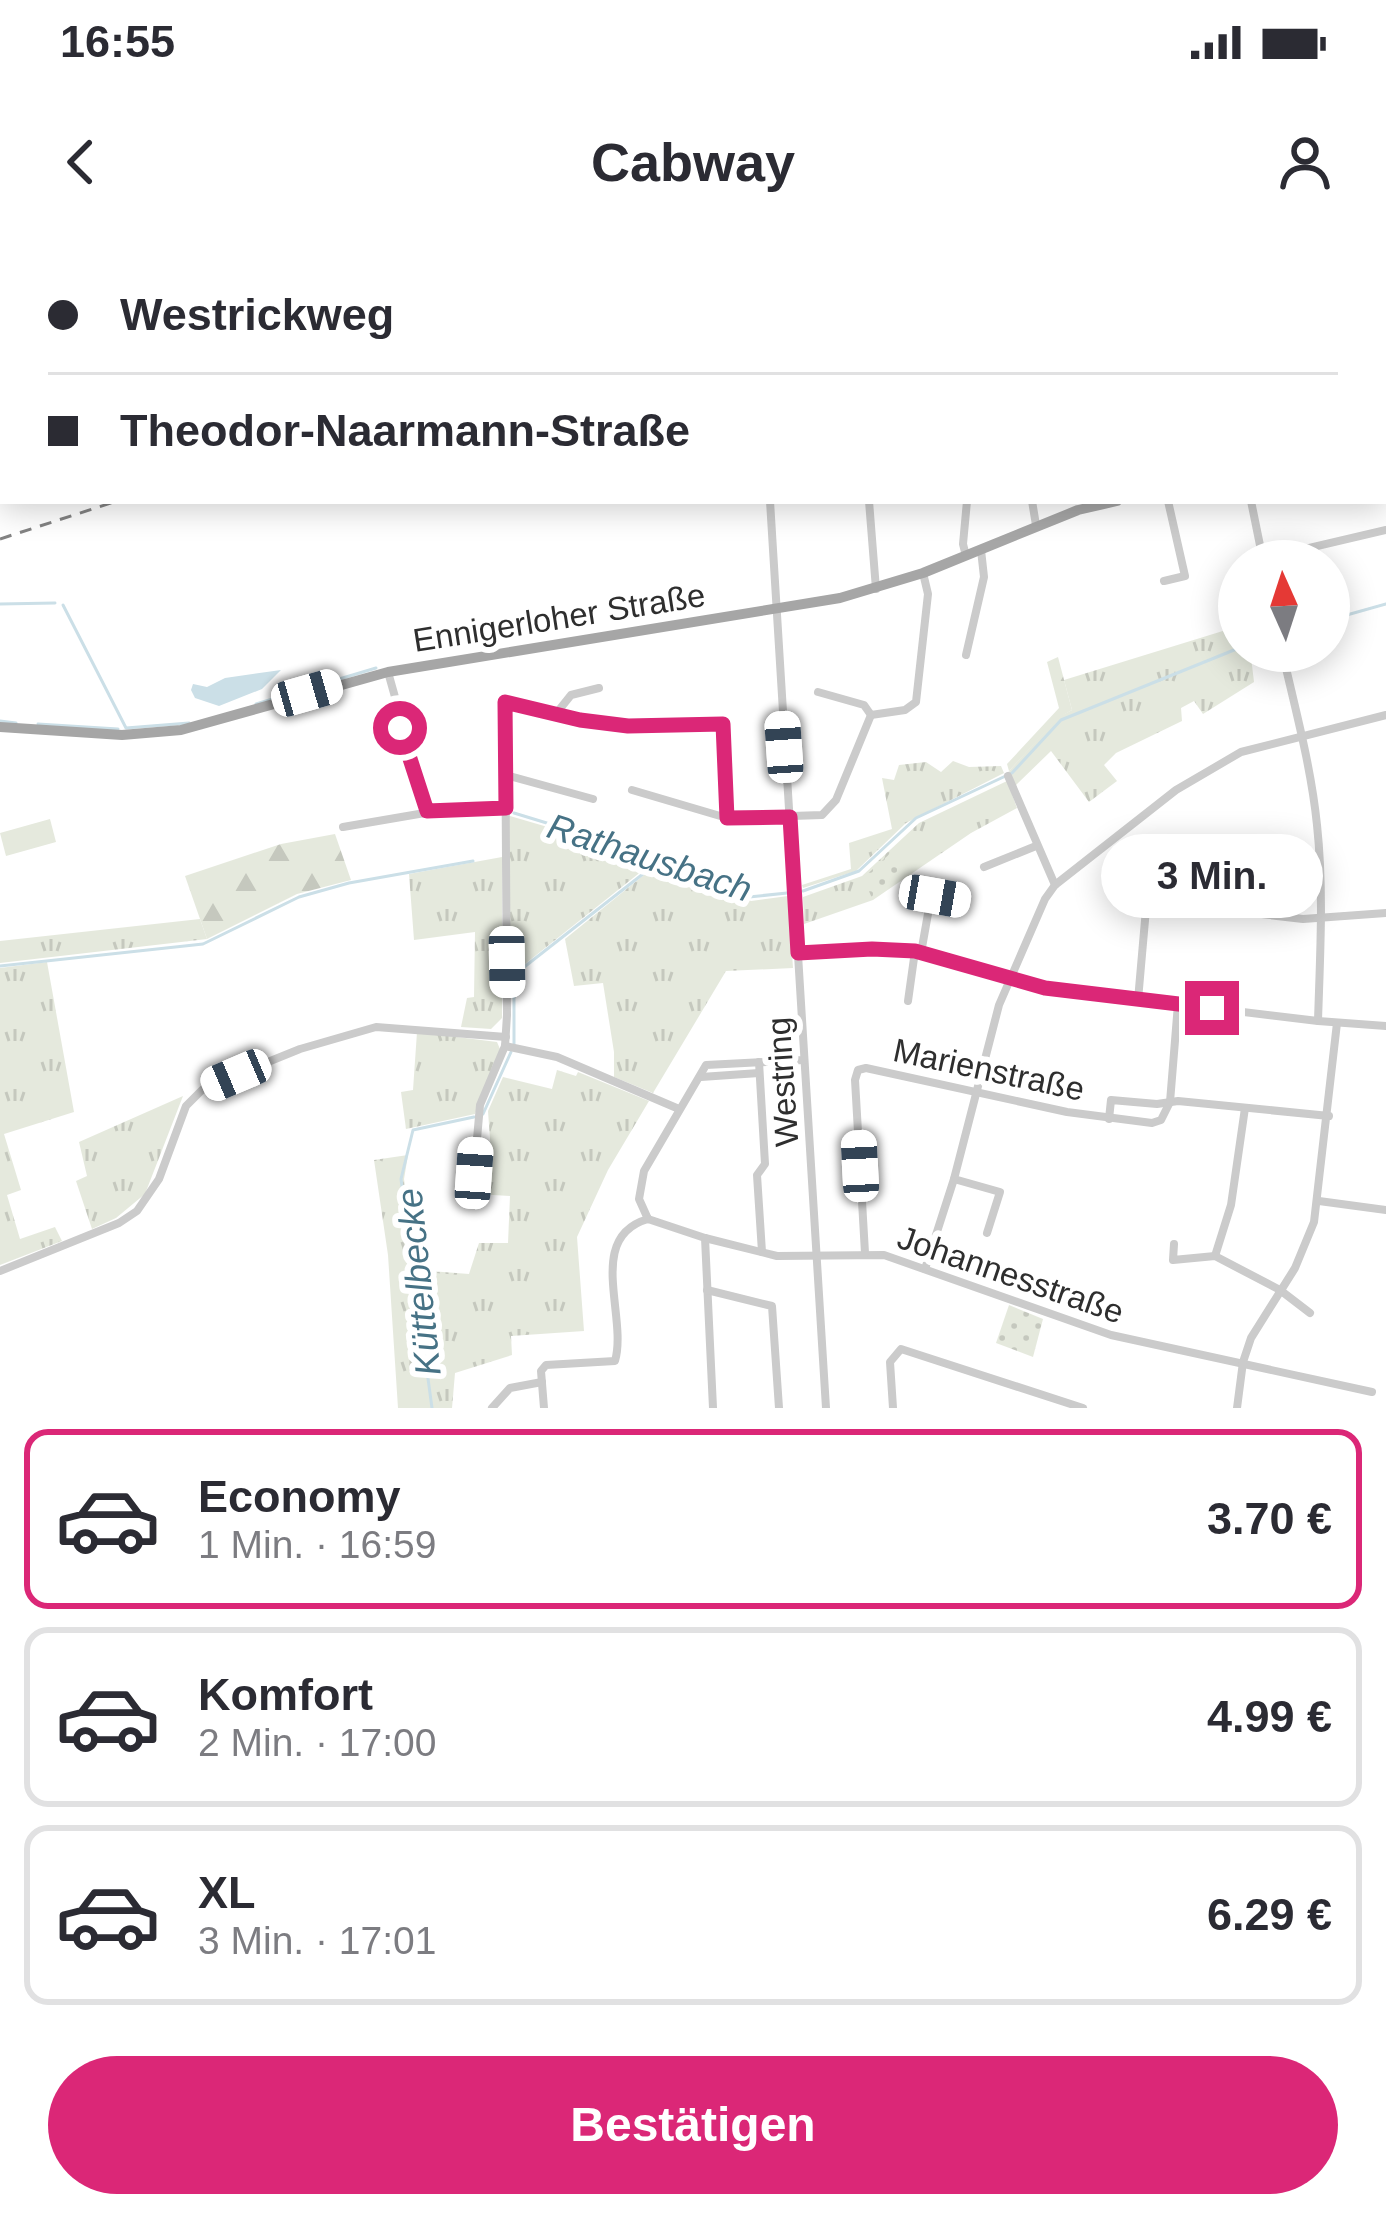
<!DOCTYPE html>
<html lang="de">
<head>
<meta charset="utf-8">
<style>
  body { margin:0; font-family:Helvetica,sans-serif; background:#f2f2f3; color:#2b2b33; height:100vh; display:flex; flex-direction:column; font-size:45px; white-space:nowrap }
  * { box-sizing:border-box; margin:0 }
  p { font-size:39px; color:#7c7c81 }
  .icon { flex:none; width:66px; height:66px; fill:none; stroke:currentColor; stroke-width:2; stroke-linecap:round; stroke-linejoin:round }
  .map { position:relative; height:1168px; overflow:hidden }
  .drawer { display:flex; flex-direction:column; background:#fff; flex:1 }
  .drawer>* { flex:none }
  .banner { position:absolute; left:0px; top:0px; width:1386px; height:264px; box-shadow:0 6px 30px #0003; display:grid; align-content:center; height:264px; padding:0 48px; background:#fff }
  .needle { width:78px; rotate:357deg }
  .tools { position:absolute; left:1218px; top:300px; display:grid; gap:24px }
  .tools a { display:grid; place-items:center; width:132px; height:132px; border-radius:50%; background:#fff; box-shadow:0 6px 30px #0003; font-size:60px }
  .end { position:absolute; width:54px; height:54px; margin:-27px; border:15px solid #db2777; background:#fff; box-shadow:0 0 0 6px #fff }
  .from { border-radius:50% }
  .bubble { position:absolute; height:84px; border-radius:42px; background:#fff; box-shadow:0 6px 30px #0003; font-size:39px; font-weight:800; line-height:84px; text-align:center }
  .car { position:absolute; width:36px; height:72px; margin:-36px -18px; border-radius:15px; box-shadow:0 0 9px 3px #0007; background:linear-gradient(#fff 24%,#345 0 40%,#fff 0 76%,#345 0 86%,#fff 0) }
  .banner b { display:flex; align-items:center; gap:42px; height:114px; font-size:45px }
  .banner b+b { border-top:3px solid #e1e1e2 }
  .banner i { width:30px; height:30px; background:#2b2b33 }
  ul { padding:21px 0 0; list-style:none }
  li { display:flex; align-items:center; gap:36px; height:180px; margin:0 24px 18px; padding:0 24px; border:6px solid #e1e1e2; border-radius:24px }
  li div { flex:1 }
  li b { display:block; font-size:45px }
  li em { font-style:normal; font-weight:800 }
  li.on { border-color:#db2777 }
  li>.icon { width:108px; height:108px; stroke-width:1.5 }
  .primary-button { display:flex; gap:24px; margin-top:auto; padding:24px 48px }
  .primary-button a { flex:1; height:138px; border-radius:72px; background:#db2777; color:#fff; font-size:48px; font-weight:800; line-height:138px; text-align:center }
  .status { display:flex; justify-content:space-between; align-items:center; height:84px; padding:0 60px; background:#fff; direction:ltr }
  .status svg { height:33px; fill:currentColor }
  header { display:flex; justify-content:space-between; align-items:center; height:156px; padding:0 48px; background:#fff; font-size:54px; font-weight:800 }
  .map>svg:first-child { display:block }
  .grass { fill:url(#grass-tufts) }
  .forest { fill:url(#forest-firs) }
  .park { fill:url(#park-dots) }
  .pitch { fill:#e5e9dd }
  .water { fill:#cbdfe7 }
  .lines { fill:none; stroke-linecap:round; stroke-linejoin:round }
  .stream { stroke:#cbdfe7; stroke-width:3 }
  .minor { stroke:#cbcbcb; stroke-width:8 }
  .major { stroke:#a6a6a6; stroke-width:10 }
  .rail { stroke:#838383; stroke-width:3; stroke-dasharray:12 9; stroke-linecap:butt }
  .route { stroke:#db2777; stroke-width:15 }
  .labels { text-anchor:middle; stroke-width:12; stroke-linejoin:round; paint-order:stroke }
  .street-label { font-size:33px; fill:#2e2e2e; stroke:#fff }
  .water-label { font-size:36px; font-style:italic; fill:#467285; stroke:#fff }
</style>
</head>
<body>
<div class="status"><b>16:55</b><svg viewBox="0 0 49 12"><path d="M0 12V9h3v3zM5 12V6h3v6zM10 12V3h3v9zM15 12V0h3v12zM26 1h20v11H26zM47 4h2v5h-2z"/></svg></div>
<header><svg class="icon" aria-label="back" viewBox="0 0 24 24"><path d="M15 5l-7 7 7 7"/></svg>Cabway<svg class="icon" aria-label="person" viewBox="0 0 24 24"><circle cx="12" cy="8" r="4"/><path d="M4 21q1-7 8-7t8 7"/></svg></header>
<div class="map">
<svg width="1386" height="1168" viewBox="0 0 1386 1168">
  <defs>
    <pattern id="grass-tufts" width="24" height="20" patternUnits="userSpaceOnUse" patternTransform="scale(3)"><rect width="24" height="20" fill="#e5e9dd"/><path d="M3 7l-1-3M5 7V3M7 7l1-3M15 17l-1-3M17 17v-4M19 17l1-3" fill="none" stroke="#c5c8be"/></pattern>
    <pattern id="forest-firs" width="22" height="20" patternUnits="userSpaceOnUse" patternTransform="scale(3)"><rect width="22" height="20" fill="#e5e9dd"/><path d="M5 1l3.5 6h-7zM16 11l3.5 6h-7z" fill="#c5c8be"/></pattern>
    <pattern id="park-dots" width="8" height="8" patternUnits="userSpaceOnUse" patternTransform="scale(3)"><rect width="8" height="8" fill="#e5e9dd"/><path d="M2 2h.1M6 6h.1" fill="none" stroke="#c5c8be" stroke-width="1.8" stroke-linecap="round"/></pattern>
  </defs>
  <rect width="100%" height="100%" fill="#fff"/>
  <g class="grass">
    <polygon points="1239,386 1239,411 1265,411 1251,417 1254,442 1203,474 1194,461 1181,468 1182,481 1116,513 1104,525 1117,541 1089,562 1051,511 1015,546 1009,531 1058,477 1072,470 1064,440"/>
    <polygon points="953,521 969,527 1001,526 1004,533 906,583 856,631 803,648 802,645 851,629 849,603 892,589 882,538 894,540 899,525 926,522 941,532"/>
    <polygon points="1007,541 1017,568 971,593 873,660 804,684 803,657 862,636 919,583"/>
    <polygon points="509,576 510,576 657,619 520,728 510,709"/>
    <polygon points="502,617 502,778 491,789 461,787 467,758 474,757 475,692 414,700 409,634"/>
    <polygon points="661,621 751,661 788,656 793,728 726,731 653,853 614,837 614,812 603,743 574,746 565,699"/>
    <polygon points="200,679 207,699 0,723 0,701"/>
    <polygon points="47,722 74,872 4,894 21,950 7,955 20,999 55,987 62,1001 0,1025 0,728"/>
    <polygon points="417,792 497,802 500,809 475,874 406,889 401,852 413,850"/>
    <polygon points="557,830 576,836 578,832 649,861 608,930 577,997 584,1091 511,1096 512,1115 455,1133 452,1168 398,1168 388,1015 374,920 408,915 404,939 417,1030 469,1034 479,1003 508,1003 510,956 476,954 478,913 491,913 488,871 503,837 552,849"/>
    <polygon points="183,856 145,954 116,978 92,989 76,941 87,936 79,902"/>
  </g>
  <g class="forest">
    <polygon points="1058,417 1072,470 1058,478 1009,531 1007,524 1059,468 1047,422"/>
    <polygon points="335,594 351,640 297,654 207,699 185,636 281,604"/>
  </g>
  <g class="park">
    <polygon points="894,610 907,636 872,658 863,638"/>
    <polygon points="1009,1065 1043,1079 1033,1117 996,1103"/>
  </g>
  <g class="pitch">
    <polygon points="50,579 56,602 6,616 0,593"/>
    <polygon points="436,1033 459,1035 456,1082 432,1080"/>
  </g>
  <polygon class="water" points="281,430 262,449 219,466 195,458 191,450 193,444 207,447 225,438"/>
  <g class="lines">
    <g class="stream">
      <polyline points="0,364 55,363"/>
      <polyline points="63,365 126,488 189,483"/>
      <polyline points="1329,380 1386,364"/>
      <polyline points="256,464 376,428"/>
      <polyline points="0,481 16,483"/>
      <polyline points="38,484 118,489"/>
      <polyline points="514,573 658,617 749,657 787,653"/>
      <polyline points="803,651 859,631 916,578 1012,533 1061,480 1239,408"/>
      <polyline points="0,726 203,704 299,657 349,643 473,621"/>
      <polyline points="514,804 514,735 662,619"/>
      <polyline points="483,874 511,812"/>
      <polyline points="432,1168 401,939 413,890 474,877"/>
    </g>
    <g class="minor">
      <polyline points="17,0 26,3"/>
      <polyline points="460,0 460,3"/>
      <polyline points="1284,0 1285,3"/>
      <polyline points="1378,0 1381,3"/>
      <polyline points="115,3 120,0"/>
      <polyline points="581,3 581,0"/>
      <polyline points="679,3 680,0"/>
      <polyline points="736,3 736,0"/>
      <polyline points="1068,3 1108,3"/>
      <polyline points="1383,39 1386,39"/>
      <polyline points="0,85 3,83"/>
      <polyline points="770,261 826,1168"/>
      <polyline points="869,261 876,349"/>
      <polyline points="1032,261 1036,285"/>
      <polyline points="1251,261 1263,320"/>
      <polyline points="966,316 963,304 967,261"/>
      <polyline points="1262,319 1386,290"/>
      <polyline points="1164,341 1185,336 1168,261"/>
      <path d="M1282 411C1295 468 1311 526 1317 585 1324 650 1320 716 1318 781"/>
      <polyline points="966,415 984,337 981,310"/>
      <polyline points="388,432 427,571"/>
      <polyline points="818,452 864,465 871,475"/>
      <polyline points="555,475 571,455 599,448"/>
      <polyline points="871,475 905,470 916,462 928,354 923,333"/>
      <polyline points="506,535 593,559"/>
      <polyline points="1008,536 1055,645"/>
      <polyline points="632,550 727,578 822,575 836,560 871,475"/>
      <polyline points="343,587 448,569 506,568"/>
      <polyline points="984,627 1036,606"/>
      <polyline points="1227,670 1231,634"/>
      <polyline points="798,713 872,709 915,711 1045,748 1318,781 1386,786"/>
      <polyline points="921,713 931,657 960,660"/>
      <polyline points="1138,760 1146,669 1159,662 1303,679 1386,673"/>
      <polyline points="908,761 915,711"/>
      <polyline points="505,806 557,817 679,869"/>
      <polyline points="759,822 765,924 757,935 762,1012"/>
      <polyline points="701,837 759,833"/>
      <polyline points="1109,879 1111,860 1157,864 1178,861 1329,876"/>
      <polyline points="474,933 480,865 505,806 507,775 505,462 580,480 628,486 723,484 727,578"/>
      <polyline points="954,939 1000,952 987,993"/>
      <polyline points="1319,961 1386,970"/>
      <polyline points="648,979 705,998 777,1016 884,1015 1111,1095 1372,1152"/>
      <polyline points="648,979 639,959 644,931 706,825 804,820"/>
      <polyline points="705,998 713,1168"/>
      <polyline points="1174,1004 1173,1020 1215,1016 1280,1050 1310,1073"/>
      <polyline points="865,1013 855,840 858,830 866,828 1067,872 1152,883 1161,880 1170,862 1178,764"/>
      <polyline points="1215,1016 1231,965 1245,868"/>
      <polyline points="925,1029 954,939 999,765 1045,659 1055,645 1176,550 1241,512 1386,475"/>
      <polyline points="0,1031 119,983 137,971 159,939 186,866 204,848 300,809 376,787 506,797"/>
      <polyline points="707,1050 772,1066 779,1168"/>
      <polyline points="492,1168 510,1148 542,1142"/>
      <path d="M544 1168 541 1131 546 1125 615 1121C628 1076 585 997 648 979"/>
      <polyline points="893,1168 890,1122 901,1109 1083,1168"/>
      <polyline points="1237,1168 1243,1122 1251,1098 1295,1028 1314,982 1337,783"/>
    </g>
    <g class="major">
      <polyline points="1383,196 1386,195"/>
      <polyline points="0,487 122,495 181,490 388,432 840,358 923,333 1078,270 1117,261"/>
    </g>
    <g class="rail">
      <polyline points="881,3 890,0"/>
      <polyline points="919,3 928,0"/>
      <polyline points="0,299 117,261"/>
    </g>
  </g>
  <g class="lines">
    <polyline class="route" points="400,488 427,571 506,568 505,462 580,480 628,486 723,484 727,578 790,577 798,713 872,709 915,711 1045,748 1212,768"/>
  </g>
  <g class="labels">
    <g class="street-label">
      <text transform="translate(559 377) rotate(-9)" y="12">Ennigerloher Straße</text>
      <text transform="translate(989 829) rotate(12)" y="12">Marienstraße</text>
      <text transform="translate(782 842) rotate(-94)" y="12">Westring</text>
      <text transform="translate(1011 1034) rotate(19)" y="12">Johannesstraße</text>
    </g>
    <g class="water-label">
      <text transform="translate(650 617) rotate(18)" y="13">Rathausbach</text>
      <text transform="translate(418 1042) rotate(-96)" y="13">Küttelbecke</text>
    </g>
  </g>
</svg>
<div class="tools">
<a><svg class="needle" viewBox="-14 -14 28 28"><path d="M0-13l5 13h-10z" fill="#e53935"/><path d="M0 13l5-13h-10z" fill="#7c7c81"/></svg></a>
</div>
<i class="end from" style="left:400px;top:488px"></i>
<i class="end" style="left:1212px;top:768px"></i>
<div class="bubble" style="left:1101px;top:594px;width:222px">3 Min.</div>
<i class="car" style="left:307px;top:453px;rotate:74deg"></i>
<i class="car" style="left:784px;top:507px;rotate:356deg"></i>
<i class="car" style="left:935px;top:656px;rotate:100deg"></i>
<i class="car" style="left:507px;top:722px;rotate:179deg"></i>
<i class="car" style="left:236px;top:835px;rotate:247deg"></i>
<i class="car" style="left:860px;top:926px;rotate:357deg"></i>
<i class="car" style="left:474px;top:933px;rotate:4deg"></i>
<div class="banner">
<b><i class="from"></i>Westrickweg</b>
<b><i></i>Theodor-Naarmann-Straße</b>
</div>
</div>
<section class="drawer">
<ul>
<li class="on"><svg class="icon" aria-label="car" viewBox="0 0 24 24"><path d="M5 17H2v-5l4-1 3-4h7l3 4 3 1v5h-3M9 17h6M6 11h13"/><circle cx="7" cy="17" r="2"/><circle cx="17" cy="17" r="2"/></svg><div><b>Economy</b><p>1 Min. · 16:59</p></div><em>3.70 €</em></li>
<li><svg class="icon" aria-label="car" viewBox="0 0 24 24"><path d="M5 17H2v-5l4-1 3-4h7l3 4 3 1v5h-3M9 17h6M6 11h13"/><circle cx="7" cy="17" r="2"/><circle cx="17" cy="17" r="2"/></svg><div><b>Komfort</b><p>2 Min. · 17:00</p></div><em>4.99 €</em></li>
<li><svg class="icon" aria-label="car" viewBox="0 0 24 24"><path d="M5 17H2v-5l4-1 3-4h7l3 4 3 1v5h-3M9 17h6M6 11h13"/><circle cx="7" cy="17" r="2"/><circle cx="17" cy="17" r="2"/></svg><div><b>XL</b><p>3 Min. · 17:01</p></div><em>6.29 €</em></li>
</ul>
<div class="primary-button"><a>Bestätigen</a></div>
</section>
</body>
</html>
